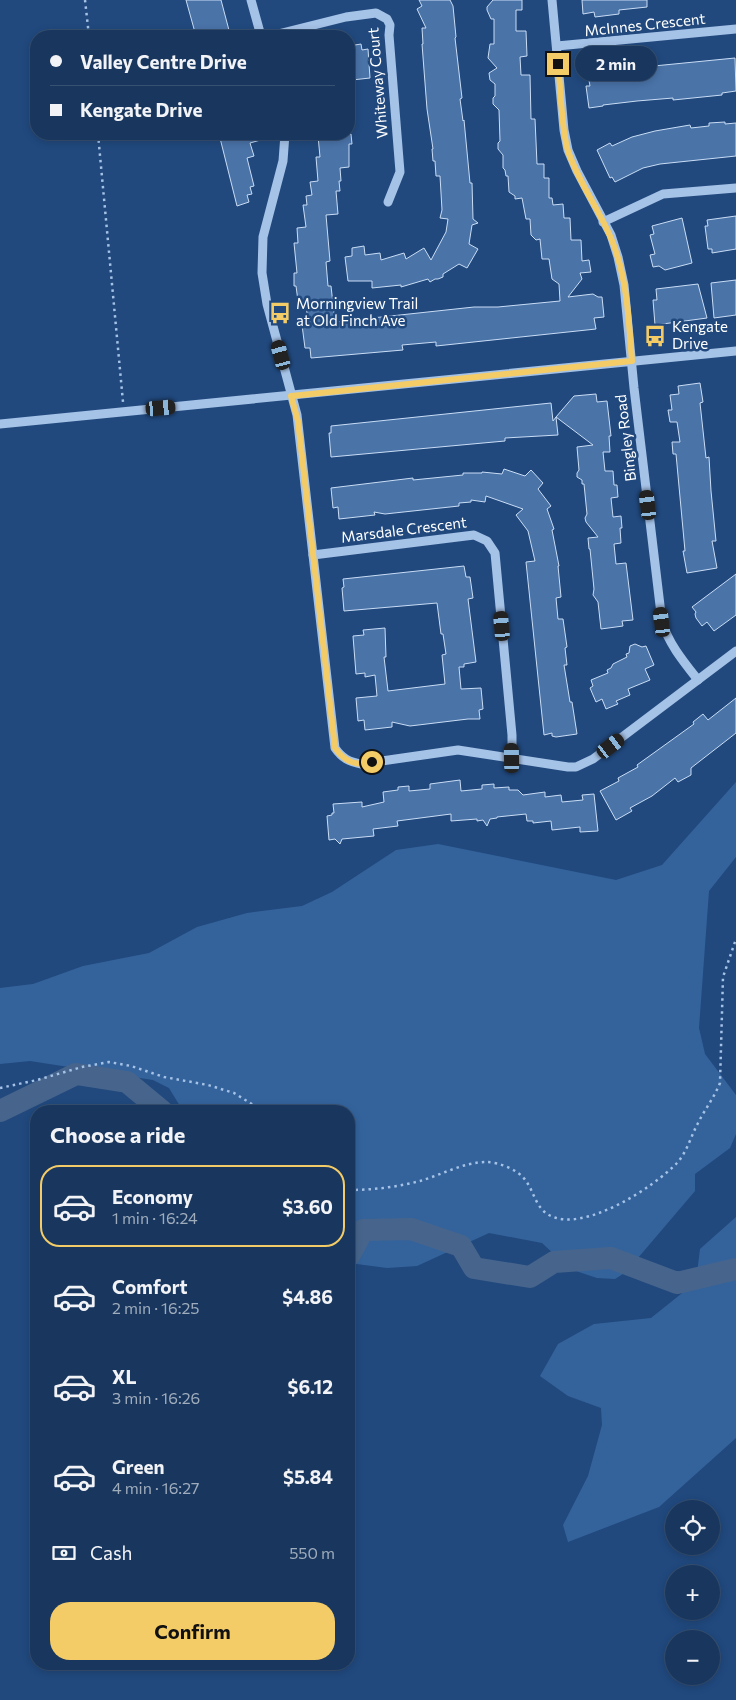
<!DOCTYPE html>
<html lang="en">
<head>
<meta charset="utf-8">
<style>
  body { margin:0; font-family:Commissioner,sans-serif; background:#223f64; color:#f1f3f6; height:100vh; display:flex; flex-direction:column; font-size:19px; white-space:nowrap }
  * { box-sizing:border-box; margin:0 }
  p { font-size:16px; color:#9facbc }
  .icon { flex:none; width:28px; height:28px; fill:none; stroke:currentColor; stroke-width:2; stroke-linecap:round; stroke-linejoin:round }
  .map { position:relative; flex:1; overflow:hidden }
  .panel { position:absolute; left:30px; top:1105px; width:325px; height:565px; display:flex; flex-direction:column; background:#19375e; border-radius:20px; box-shadow:0 2px 8px #0003,0 0 0 1px #375173 }
  .panel>* { flex:none }
  .top-card { position:absolute; left:30px; top:30px; width:325px; height:110px; border-radius:20px; box-shadow:0 2px 8px #0003,0 0 0 1px #375173; display:grid; align-content:center; height:110px; padding:0 20px; background:#19375e }
  .fabs { position:absolute; left:665px; top:1500px; display:grid; gap:10px }
  .fabs a { display:grid; place-items:center; width:55px; height:55px; border-radius:50%; background:#19375e; box-shadow:0 2px 8px #0003,0 0 0 1px #375173; font-size:25px }
  .end { position:absolute; width:22px; height:22px; margin:-11px; border:6px solid #f4cc67; background:#111; box-shadow:0 0 0 2px #111 }
  .from { border-radius:50% }
  .bubble { position:absolute; height:35px; border-radius:18px; background:#19375e; box-shadow:0 2px 8px #0003,0 0 0 1px #375173; font-size:16px; font-weight:700; line-height:35px; text-align:center }
  .car { position:absolute; width:15px; height:30px; margin:-15px -8px; border-radius:6px; box-shadow:0 0 4px 1px #0007; background:linear-gradient(#222 24%,#8ab4d8 0 40%,#222 0 76%,#8ab4d8 0 86%,#222 0) }
  .top-card b { display:flex; align-items:center; gap:18px; height:48px; font-size:19px }
  .top-card b+b { border-top:1px solid #375173 }
  .top-card i { width:12px; height:12px; background:#f1f3f6 }
  ul { padding:0; list-style:none }
  li { display:flex; align-items:center; gap:15px; height:82px; margin:0 10px 8px; padding:0 10px; border:2px solid transparent; border-radius:20px }
  li div { flex:1 }
  li b { display:block; font-size:19px }
  li em { font-style:normal; font-weight:700 }
  li.selected { border-color:#f4cc67 }
  li>.icon { width:45px; height:45px; stroke-width:1.5 }
  h2 { padding:0 20px; font-size:22px; line-height:60px }
  .pay { display:flex; align-items:center; gap:12px; height:55px; padding:0 20px; font-size:19px }
  .pay p { margin-inline-start:auto }
  .action { display:flex; gap:10px; margin-top:auto; padding:10px 20px }
  .action a { flex:1; height:58px; border-radius:20px; background:#f4cc67; color:#111; font-size:20px; font-weight:700; line-height:58px; text-align:center }
  .map>svg:first-child { display:block }
  .green { fill:#34639c }
  .lines { fill:none; stroke-linecap:round; stroke-linejoin:round }
  .river { stroke:#47658c; stroke-width:22 }
  .building { fill:#4a73a8; stroke:#c9ddf5 }
  .path { stroke:#a5c2e7; stroke-width:2.5; stroke-dasharray:2.5 4; stroke-linecap:butt }
  .minor { stroke:#a5c2e7; stroke-width:9 }
  .route { stroke:#f4cc67; stroke-width:6 }
  .labels { text-anchor:middle; stroke-width:5; stroke-linejoin:round; paint-order:stroke }
  .street-label { font-size:15px; fill:#fff; stroke:#21497e }
  .poi-label { font-size:15px; fill:#fff; stroke:#21497e; text-anchor:start }
</style>
</head>
<body>
<div class="map">
<svg width="736" height="1700" viewBox="0 0 736 1700">
  <rect width="100%" height="100%" fill="#21497e"/>
  <g class="green">
    <polygon points="736,782 736,857 709,891 699,1028 705,1054 736,1095 736,1134 730,1148 695,1174 695,1191 626,1272 615,1279 597,1278 570,1269 542,1243 489,1233 417,1266 387,1268 349,1263 349,1111 183,1111 169,1088 153,1080 30,1061 0,1064 0,988 33,984 83,966 149,953 197,927 247,913 302,906 332,892 396,850 438,844 616,880 662,865"/>
    <polygon points="736,1217 736,1438 659,1507 568,1542 563,1525 588,1476 602,1425 601,1408 568,1396 540,1376 558,1344 594,1324 651,1318 696,1282 700,1249"/>
  </g>
  <g class="lines">
    <g class="river">
      <polyline points="0,1111 76,1074 127,1082 162,1111"/>
      <polyline points="349,1256 363,1230 411,1229 461,1246 474,1268 530,1277 554,1262 611,1258 677,1283 736,1269"/>
    </g>
  </g>
  <g class="building">
    <polygon points="186,0 221,0 230,34 220,36 196,36"/>
    <polygon points="419,0 450,0 453,6 456,37 455,38 462,98 460,99 463,121 464,120 470,183 472,183 473,219 478,223 472,225 469,244 478,249 467,268 459,264 443,274 443,277 438,279 435,279 430,282 428,279 401,287 401,285 372,288 372,281 348,281 345,257 352,256 352,248 364,246 365,255 380,253 381,260 404,253 406,259 424,248 431,260 446,232 448,219 440,218 442,210 440,176 436,176 435,161 433,161 432,149 433,149 427,109 422,44 423,44 422,28 426,28 417,9 422,6"/>
    <polygon points="493,0 522,0 522,10 516,10 516,31 526,31 527,56 520,57 521,75 530,75 531,119 535,119 537,164 544,164 544,178 549,178 549,198 552,198 553,205 563,204 564,218 570,218 571,240 581,240 582,261 589,260 591,272 580,273 582,279 568,297 593,294 598,297 602,297 604,317 594,318 596,329 436,346 436,342 402,345 403,350 311,358 310,348 305,348 302,325 308,324 306,303 303,304 303,300 298,301 296,286 294,286 294,273 297,273 294,243 298,243 297,228 306,227 303,205 307,205 306,196 312,195 310,182 318,181 316,157 320,157 318,136 323,134 351,134 352,144 349,144 349,167 340,168 341,181 339,181 340,191 336,191 338,214 326,215 330,261 326,262 328,286 331,286 335,322 474,307 498,307 560,301 559,284 552,279 549,259 542,259 540,239 536,240 531,235 530,219 526,219 522,198 515,199 515,196 509,192 508,176 506,176 505,170 503,168 503,155 498,149 498,143 500,141 499,110 493,104 493,98 495,96 495,84 490,80 489,73 497,68 488,58 490,44 494,44 494,19 491,19 487,10 487,7"/>
    <polygon points="582,0 647,0 647,7 619,10 619,14 595,17 594,12 583,14"/>
    <polygon points="361,44 362,50 368,49 370,78 352,80 349,46"/>
    <polygon points="735,58 736,91 722,93 722,95 673,100 673,98 637,101 603,105 603,106 589,108 586,86 590,86 588,75 603,73 603,71"/>
    <polygon points="725,122 725,124 736,123 736,156 660,164 643,168 615,182 612,177 610,178 597,150 610,143 612,146 632,137 655,131 690,125 691,128 709,126 709,123"/>
    <polygon points="219,134 270,134 271,137 250,143 254,156 247,158 254,186 250,187 252,194 247,195 249,202 237,206"/>
    <polygon points="736,216 736,249 712,253 712,249 708,249 705,226 708,226 707,220"/>
    <polygon points="682,218 692,263 665,270 659,266 653,267 650,255 655,254 650,235 654,234 652,226"/>
    <polygon points="736,280 736,315 714,318 711,283"/>
    <polygon points="698,284 707,318 655,325 653,300 657,300 656,289"/>
    <polygon points="700,383 703,402 700,403 706,458 709,457 711,491 716,541 712,541 717,568 687,573 683,551 685,551 676,454 673,454 672,442 680,442 677,422 670,422 668,410 672,410 670,395 679,394 678,386"/>
    <polygon points="596,394 597,402 607,401 611,436 609,436 610,452 603,452 605,471 613,471 614,485 617,485 618,497 611,498 613,517 621,516 622,528 620,528 621,543 614,544 616,564 626,563 633,620 622,621 623,626 601,629 598,602 593,595 594,589 590,549 589,549 588,538 598,537 586,522 585,518 587,514 584,484 582,484 582,480 577,477 577,473 579,470 577,447 593,445 556,417 574,396"/>
    <polygon points="551,403 553,421 556,417 558,435 505,438 505,441 483,443 331,457 329,433 331,433 331,426"/>
    <polygon points="504,469 525,476 531,470 543,483 538,489 551,506 547,509 554,529 552,530 559,566 558,566 561,597 556,598 558,619 563,619 567,647 565,648 567,665 564,665 570,702 572,702 577,734 556,737 552,736 552,733 544,735 526,562 535,561 528,531 516,515 523,509 486,496 485,502 471,500 471,502 459,503 459,506 385,514 374,512 375,515 339,519 338,507 333,508 331,488 413,478 413,480 463,475 463,473 482,473 482,472 502,474"/>
    <polygon points="464,566 466,577 470,577 473,598 468,599 476,662 464,664 464,667 459,667 461,689 481,688 483,709 479,710 480,719 468,719 410,726 392,722 392,727 365,730 364,720 358,721 356,698 377,696 375,675 365,677 365,673 356,674 353,636 364,635 363,630 385,628 386,657 384,657 388,691 445,684 442,655 446,654 443,634 441,634 437,603 344,611 342,588 344,587 343,579"/>
    <polygon points="736,574 736,615 714,631 707,622 702,626 696,618 695,614 696,612 692,607"/>
    <polygon points="635,644 642,647 646,646 654,665 645,669 650,680 628,689 630,695 616,701 618,704 606,709 602,699 596,702 590,688 593,686 591,680 608,673 607,670 611,668 613,664 627,657 626,654 629,653 630,646"/>
    <polygon points="736,698 736,733 691,768 691,775 678,782 675,778 652,796 630,808 632,811 616,820 600,791 619,781 618,778 638,767 637,765 694,724 693,722 703,714 708,720"/>
    <polygon points="460,780 461,791 482,789 482,785 494,784 494,788 509,787 509,790 518,790 523,795 545,792 545,797 561,795 562,802 583,800 582,795 594,794 598,831 580,832 580,827 552,830 551,821 533,823 533,821 527,821 526,814 497,817 497,818 490,819 487,826 483,820 477,821 477,819 451,821 451,814 397,821 398,826 373,829 374,836 342,839 340,844 335,839 329,840 327,816 332,815 332,813 334,813 333,804 362,802 362,807 384,802 383,792 398,790 398,787 409,786 409,791 430,789 430,784"/>
  </g>
  <g class="lines">
    <g class="path">
      <polyline points="85,0 89,36"/>
      <polyline points="98,134 123,402"/>
      <polyline points="0,1088 37,1080 82,1067 109,1062 131,1066 164,1077 208,1085 234,1093 263,1111"/>
      <path d="M349 1190C373 1190 397 1187 420 1181 441 1175 464 1162 486 1162 499 1162 519 1170 526 1181 534 1192 536 1208 549 1215 583 1234 654 1187 677 1163 687 1152 691 1136 698 1123 705 1109 714 1098 720 1083L723 977 736 939"/>
    </g>
    <g class="minor">
      <polyline points="251,0 261,36"/>
      <path d="M552 0 564 130 568 150 577 171 611 235 618 257 624 285 634 388 662 622C669 644 683 661 698 680"/>
      <polyline points="270,36 346,17 376,13 387,19 390,25 389,35 400,172 388,202"/>
      <polyline points="557,46 736,29"/>
      <path d="M285 134 283 161 263 237 262 273 267 304 297 415 335 748C342 758 349 762 361 764L458 750 568 767H576L593 759 736 651"/>
      <polyline points="603,222 663,194 736,188"/>
      <polyline points="0,424 736,351"/>
      <polyline points="313,555 474,535 487,541 495,553 512,735 512,758"/>
    </g>
  </g>
  <g class="lines">
    <path class="route" d="M372 762C357 767 344 761 335 748L298 421 291 396 632 361C629 326 628 289 617 255 606 218 580 187 568 151 561 128 561 89 558 64"/>
  </g>
  <defs>
    <g id="bus-bare" transform="scale(1.725)"><path d="M-5-6H5V4H4V6H2V4H-2V6H-4V4H-5ZM-3.5-4V0h7V-4ZM-3.5 1.2v1.5H-2V1.2ZM2 1.2v1.5H3.5V1.2Z" fill="#f4cc67" stroke="#21497e" stroke-width="2.5" paint-order="stroke"/></g>
  </defs>
  <g fill-rule="evenodd">
    <use href="#bus-bare" x="280" y="313"/>
    <use href="#bus-bare" x="655" y="336"/>
  </g>
  <g class="labels">
    <g class="street-label">
      <text transform="translate(645 25) rotate(-6)" y="5">McInnes Crescent</text>
      <text transform="translate(378 83) rotate(-95)" y="5">Whiteway Court</text>
      <text transform="translate(626 438) rotate(-97)" y="5">Bingley Road</text>
      <text transform="translate(404 530) rotate(-7)" y="5">Marsdale Crescent</text>
    </g>
    <g class="poi-label">
      <text x="296" y="309">Morningview Trail<tspan x="296" dy="17">at Old Finch Ave</tspan></text>
      <text x="672" y="332">Kengate<tspan x="672" dy="17">Drive</tspan></text>
    </g>
  </g>
</svg>
<div class="fabs">
<a><svg class="icon" aria-label="locate" viewBox="0 0 24 24"><circle cx="12" cy="12" r="6"/><path d="M12 2v4M12 18v4M2 12h4M18 12h4"/></svg></a>
<a>+</a>
<a>−</a>
</div>
<i class="end from" style="left:372px;top:762px"></i>
<i class="end" style="left:558px;top:64px"></i>
<div class="bubble" style="left:575px;top:46px;width:82px">2 min</div>
<i class="car" style="left:281px;top:355px;rotate:345deg"></i>
<i class="car" style="left:161px;top:408px;rotate:85deg"></i>
<i class="car" style="left:648px;top:505px;rotate:353deg"></i>
<i class="car" style="left:662px;top:622px;rotate:353deg"></i>
<i class="car" style="left:502px;top:626px;rotate:355deg"></i>
<i class="car" style="left:611px;top:746px;rotate:53deg"></i>
<i class="car" style="left:512px;top:758px;rotate:359deg"></i>
<div class="top-card">
<b><i class="from"></i>Valley Centre Drive</b>
<b><i></i>Kengate Drive</b>
</div>
<section class="panel">
<h2>Choose a ride</h2>
<ul>
<li class="selected"><svg class="icon" aria-label="car" viewBox="0 0 24 24"><path d="M5 17H2v-5l4-1 3-4h7l3 4 3 1v5h-3M9 17h6M6 11h13"/><circle cx="7" cy="17" r="2"/><circle cx="17" cy="17" r="2"/></svg><div><b>Economy</b><p>1 min · 16:24</p></div><em>$3.60</em></li>
<li><svg class="icon" aria-label="car" viewBox="0 0 24 24"><path d="M5 17H2v-5l4-1 3-4h7l3 4 3 1v5h-3M9 17h6M6 11h13"/><circle cx="7" cy="17" r="2"/><circle cx="17" cy="17" r="2"/></svg><div><b>Comfort</b><p>2 min · 16:25</p></div><em>$4.86</em></li>
<li><svg class="icon" aria-label="car" viewBox="0 0 24 24"><path d="M5 17H2v-5l4-1 3-4h7l3 4 3 1v5h-3M9 17h6M6 11h13"/><circle cx="7" cy="17" r="2"/><circle cx="17" cy="17" r="2"/></svg><div><b>XL</b><p>3 min · 16:26</p></div><em>$6.12</em></li>
<li><svg class="icon" aria-label="car" viewBox="0 0 24 24"><path d="M5 17H2v-5l4-1 3-4h7l3 4 3 1v5h-3M9 17h6M6 11h13"/><circle cx="7" cy="17" r="2"/><circle cx="17" cy="17" r="2"/></svg><div><b>Green</b><p>4 min · 16:27</p></div><em>$5.84</em></li>
</ul>
<div class="pay"><svg class="icon" aria-label="cash" viewBox="0 0 24 24"><path d="M3 7h18v10H3z"/><circle cx="12" cy="12" r="2"/></svg>Cash<p>550 m</p></div>
<div class="action"><a>Confirm</a></div>
</section>
</div>
</body>
</html>
